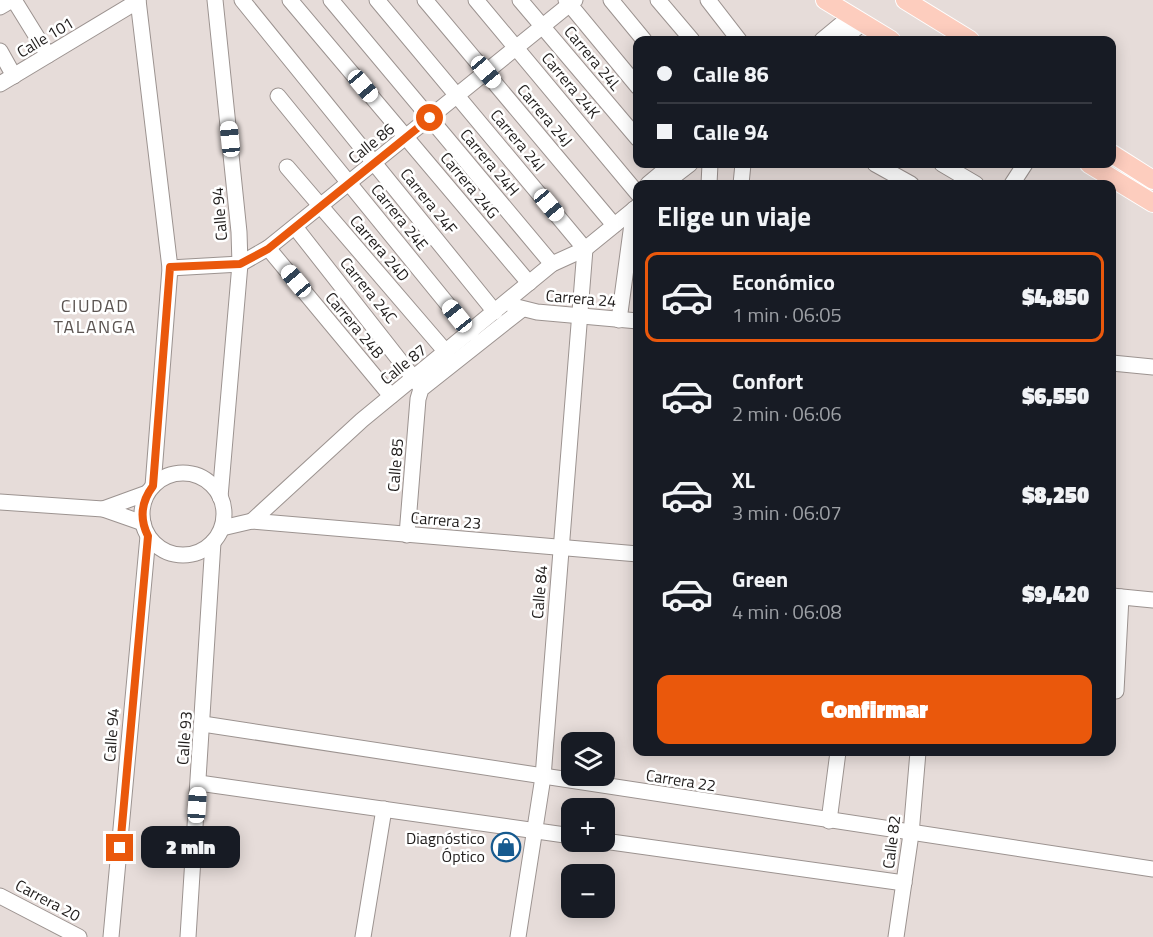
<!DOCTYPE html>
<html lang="es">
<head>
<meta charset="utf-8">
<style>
  body { margin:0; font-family:"Titillium Web",sans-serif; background:#20242c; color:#f1f3f6; height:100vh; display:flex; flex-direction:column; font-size:22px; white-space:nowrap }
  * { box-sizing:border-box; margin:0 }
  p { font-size:20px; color:#9ea1a6 }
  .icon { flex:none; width:33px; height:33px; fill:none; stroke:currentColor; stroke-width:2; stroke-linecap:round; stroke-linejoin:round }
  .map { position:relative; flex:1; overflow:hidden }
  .details { position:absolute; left:633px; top:180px; width:483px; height:576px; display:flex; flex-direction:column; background:#171b24; border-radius:12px; box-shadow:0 3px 15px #0003 }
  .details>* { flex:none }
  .guide { position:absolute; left:633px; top:36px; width:483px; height:132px; border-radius:12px; box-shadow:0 3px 15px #0003; display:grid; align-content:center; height:132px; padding:0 24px; background:#171b24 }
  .fabs { position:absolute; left:561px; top:732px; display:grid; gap:12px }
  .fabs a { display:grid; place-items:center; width:54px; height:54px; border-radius:12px; background:#171b24; box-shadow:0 3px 15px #0003; font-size:30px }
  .end { position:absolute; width:27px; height:27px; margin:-14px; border:8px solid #ea580c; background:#fff; box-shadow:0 0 0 3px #fff }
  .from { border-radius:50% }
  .bubble { position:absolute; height:42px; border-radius:12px; background:#171b24; box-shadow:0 3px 15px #0003; font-size:20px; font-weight:800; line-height:42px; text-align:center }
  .car { position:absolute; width:18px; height:36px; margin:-18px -9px; border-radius:8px; box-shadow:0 0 4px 2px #0007; background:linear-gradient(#fff 24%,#345 0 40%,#fff 0 76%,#345 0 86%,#fff 0) }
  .guide b { display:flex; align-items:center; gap:21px; height:57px; font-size:22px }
  .guide b+b { border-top:2px solid #363941 }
  .guide i { width:15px; height:15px; background:#f1f3f6 }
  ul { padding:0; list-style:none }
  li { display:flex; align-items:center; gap:18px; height:90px; margin:0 12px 9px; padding:0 12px; border:3px solid transparent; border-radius:12px }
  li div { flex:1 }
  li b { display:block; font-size:22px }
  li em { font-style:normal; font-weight:800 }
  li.on { border-color:#ea580c }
  li>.icon { width:54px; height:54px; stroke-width:1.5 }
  h2 { padding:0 24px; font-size:27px; line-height:72px }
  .cta { display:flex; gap:12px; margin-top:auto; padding:12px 24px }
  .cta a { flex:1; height:69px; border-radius:12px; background:#ea580c; color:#fff; font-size:24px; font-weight:800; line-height:69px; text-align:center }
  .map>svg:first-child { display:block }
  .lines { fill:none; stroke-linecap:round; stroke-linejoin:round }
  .minor-casing { stroke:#9c9390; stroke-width:17 }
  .major-casing { stroke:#fff; stroke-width:20 }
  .minor { stroke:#fff; stroke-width:15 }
  .major { stroke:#fdcdbe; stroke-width:18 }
  .route { stroke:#ea580c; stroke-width:8 }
  .labels { text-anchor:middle; stroke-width:5; stroke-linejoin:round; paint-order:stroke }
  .street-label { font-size:16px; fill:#1f1c1b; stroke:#fff }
  .poi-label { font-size:16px; fill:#1f1c1b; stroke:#fff; text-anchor:end }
  .neighbourhood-label { font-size:18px; letter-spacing:1.5px; fill:#5b5451; stroke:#fff }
</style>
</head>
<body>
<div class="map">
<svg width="1153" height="937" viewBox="0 0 1153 937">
  <rect width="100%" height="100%" fill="#e6dcd9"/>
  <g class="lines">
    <g class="minor-casing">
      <g id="minor">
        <polyline points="14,0 48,55"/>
        <polyline points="138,0 170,268 153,486"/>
        <polyline points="215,0 239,232 240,264 220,497"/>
        <polyline points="242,0 495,312"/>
        <polyline points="290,0 529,283"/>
        <polyline points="331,0 552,264"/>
        <polyline points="377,0 585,249 543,777 518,937"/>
        <polyline points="425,0 614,225"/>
        <polyline points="476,0 638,194"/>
        <polyline points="520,0 638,139"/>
        <polyline points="566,0 638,87"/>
        <polyline points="611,0 644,40"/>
        <polyline points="658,0 692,40"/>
        <polyline points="708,0 739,40"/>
        <polyline points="0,7 12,0"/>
        <polyline points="822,40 851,16"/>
        <polyline points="842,40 863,23"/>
        <polyline points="0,51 14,76"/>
        <polyline points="0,84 138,1"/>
        <polyline points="278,96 471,333"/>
        <polyline points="875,164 911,184"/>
        <polyline points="942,164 976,184"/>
        <polyline points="287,167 446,352"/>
        <polyline points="648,184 672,164"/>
        <polyline points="664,184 690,164"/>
        <polyline points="709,184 710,164"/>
        <polyline points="741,184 743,164"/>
        <polyline points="1012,184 1025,164"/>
        <polyline points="295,227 419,385"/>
        <polyline points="268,248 391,396"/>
        <polyline points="170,268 240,264 268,248 575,0"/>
        <polyline points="513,306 537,312 638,321"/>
        <polyline points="619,320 634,209"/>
        <polyline points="1112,363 1153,367"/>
        <circle cx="183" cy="514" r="41"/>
        <polyline points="0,502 103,509 143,523"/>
        <polyline points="103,509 147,493"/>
        <polyline points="252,521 362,420 552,264 585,249 638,206"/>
        <polyline points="222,528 252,521 638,554"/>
        <polyline points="407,535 418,399 421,389 521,310"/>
        <polyline points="1112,596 1153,600"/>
        <polyline points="1116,691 1121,597"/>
        <polyline points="203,724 1153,869"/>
        <polyline points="199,783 572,836"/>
        <polyline points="829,821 838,752"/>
        <polyline points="604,841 904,883"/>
        <polyline points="0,896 79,937"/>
        <polyline points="111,937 148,536"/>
        <polyline points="188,937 213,542"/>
        <polyline points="363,937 384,809"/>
        <polyline points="896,937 911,834 918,752"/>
      </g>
    </g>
    <g class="major-casing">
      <g id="major">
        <polyline points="825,0 891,40"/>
        <polyline points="905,0 970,40"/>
        <polyline points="1112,154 1153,180"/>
        <polyline points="1089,164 1153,203"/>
      </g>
    </g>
    <use href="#minor" class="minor"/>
    <use href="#major" class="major"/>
  </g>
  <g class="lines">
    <path class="route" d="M120 848 148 536C139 518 141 502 153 486L170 267 240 264 268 249 430 118"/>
  </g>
  <defs>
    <g id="shop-ring" transform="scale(1.5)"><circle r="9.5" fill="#fff" stroke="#165a8f" stroke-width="1.5"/><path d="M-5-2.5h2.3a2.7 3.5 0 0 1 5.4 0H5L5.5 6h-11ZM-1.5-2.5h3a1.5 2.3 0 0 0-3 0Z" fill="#165a8f"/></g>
  </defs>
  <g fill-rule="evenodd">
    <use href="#shop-ring" x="506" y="847"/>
  </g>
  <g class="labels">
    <g class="street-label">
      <text transform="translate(45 37) rotate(-31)" y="6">Calle 101</text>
      <text transform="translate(593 58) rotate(50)" y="6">Carrera 24L</text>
      <text transform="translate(571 85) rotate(50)" y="6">Carrera 24K</text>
      <text transform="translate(545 115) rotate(50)" y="6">Carrera 24J</text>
      <text transform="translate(518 140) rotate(50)" y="6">Carrera 24I</text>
      <text transform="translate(371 143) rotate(-39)" y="6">Calle 86</text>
      <text transform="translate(490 162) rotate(50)" y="6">Carrera 24H</text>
      <text transform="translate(470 185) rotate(50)" y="6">Carrera 24G</text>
      <text transform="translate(429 201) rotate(51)" y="6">Carrera 24F</text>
      <text transform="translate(219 214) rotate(-95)" y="6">Calle 94</text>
      <text transform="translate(400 217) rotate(51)" y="6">Carrera 24E</text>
      <text transform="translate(380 248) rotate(49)" y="6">Carrera 24D</text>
      <text transform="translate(369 290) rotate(51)" y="6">Carrera 24C</text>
      <text transform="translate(581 298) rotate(5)" y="6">Carrera 24</text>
      <text transform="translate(355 325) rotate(50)" y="6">Carrera 24B</text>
      <text transform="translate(403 364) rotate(-39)" y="6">Calle 87</text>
      <text transform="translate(395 465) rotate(-85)" y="6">Calle 85</text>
      <text transform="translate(446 520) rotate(5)" y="6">Carrera 23</text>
      <text transform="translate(539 592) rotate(-85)" y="6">Calle 84</text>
      <text transform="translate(111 735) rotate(-86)" y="6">Calle 94</text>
      <text transform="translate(184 738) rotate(-86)" y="6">Calle 93</text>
      <text transform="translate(681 780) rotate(9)" y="6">Carrera 22</text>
      <text transform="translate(891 842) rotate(-83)" y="6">Calle 82</text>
      <text transform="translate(48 900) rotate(28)" y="6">Carrera 20</text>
    </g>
    <g class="poi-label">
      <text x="485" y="844">Diagnóstico<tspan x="485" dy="18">Óptico</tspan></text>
    </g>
    <g class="neighbourhood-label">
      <text x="95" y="312">CIUDAD<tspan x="95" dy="21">TALANGA</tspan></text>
    </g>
  </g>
</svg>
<div class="fabs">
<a><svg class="icon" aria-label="layers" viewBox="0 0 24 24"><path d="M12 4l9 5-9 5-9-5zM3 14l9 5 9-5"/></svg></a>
<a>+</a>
<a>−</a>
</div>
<i class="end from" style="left:430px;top:118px"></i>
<i class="end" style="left:120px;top:848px"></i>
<div class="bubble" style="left:141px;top:826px;width:99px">2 min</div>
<i class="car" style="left:486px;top:72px;rotate:140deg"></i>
<i class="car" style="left:363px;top:86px;rotate:140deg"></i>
<i class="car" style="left:230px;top:139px;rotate:354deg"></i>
<i class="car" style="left:549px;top:205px;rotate:140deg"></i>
<i class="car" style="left:296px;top:281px;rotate:320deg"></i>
<i class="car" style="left:457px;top:316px;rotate:321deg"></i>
<i class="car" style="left:197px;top:805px;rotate:4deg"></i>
<div class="guide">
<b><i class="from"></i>Calle 86</b>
<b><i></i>Calle 94</b>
</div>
<section class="details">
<h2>Elige un viaje</h2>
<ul>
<li class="on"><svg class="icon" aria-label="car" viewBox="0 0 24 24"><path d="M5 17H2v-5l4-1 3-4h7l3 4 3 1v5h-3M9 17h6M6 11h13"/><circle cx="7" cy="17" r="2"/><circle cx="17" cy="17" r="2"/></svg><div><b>Económico</b><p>1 min · 06:05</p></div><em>$4,850</em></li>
<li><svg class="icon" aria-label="car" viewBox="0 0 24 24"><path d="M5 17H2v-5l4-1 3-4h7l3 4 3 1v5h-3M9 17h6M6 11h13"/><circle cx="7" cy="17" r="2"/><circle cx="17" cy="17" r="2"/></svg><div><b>Confort</b><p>2 min · 06:06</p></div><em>$6,550</em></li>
<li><svg class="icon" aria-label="car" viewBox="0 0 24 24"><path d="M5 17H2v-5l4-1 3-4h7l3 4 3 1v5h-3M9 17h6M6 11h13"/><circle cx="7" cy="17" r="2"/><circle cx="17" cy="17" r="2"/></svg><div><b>XL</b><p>3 min · 06:07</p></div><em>$8,250</em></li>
<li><svg class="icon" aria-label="car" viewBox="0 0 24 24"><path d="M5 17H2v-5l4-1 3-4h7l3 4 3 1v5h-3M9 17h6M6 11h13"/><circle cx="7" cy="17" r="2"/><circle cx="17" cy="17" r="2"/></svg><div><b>Green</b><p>4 min · 06:08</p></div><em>$9,420</em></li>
</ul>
<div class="cta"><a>Confirmar</a></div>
</section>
</div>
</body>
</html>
